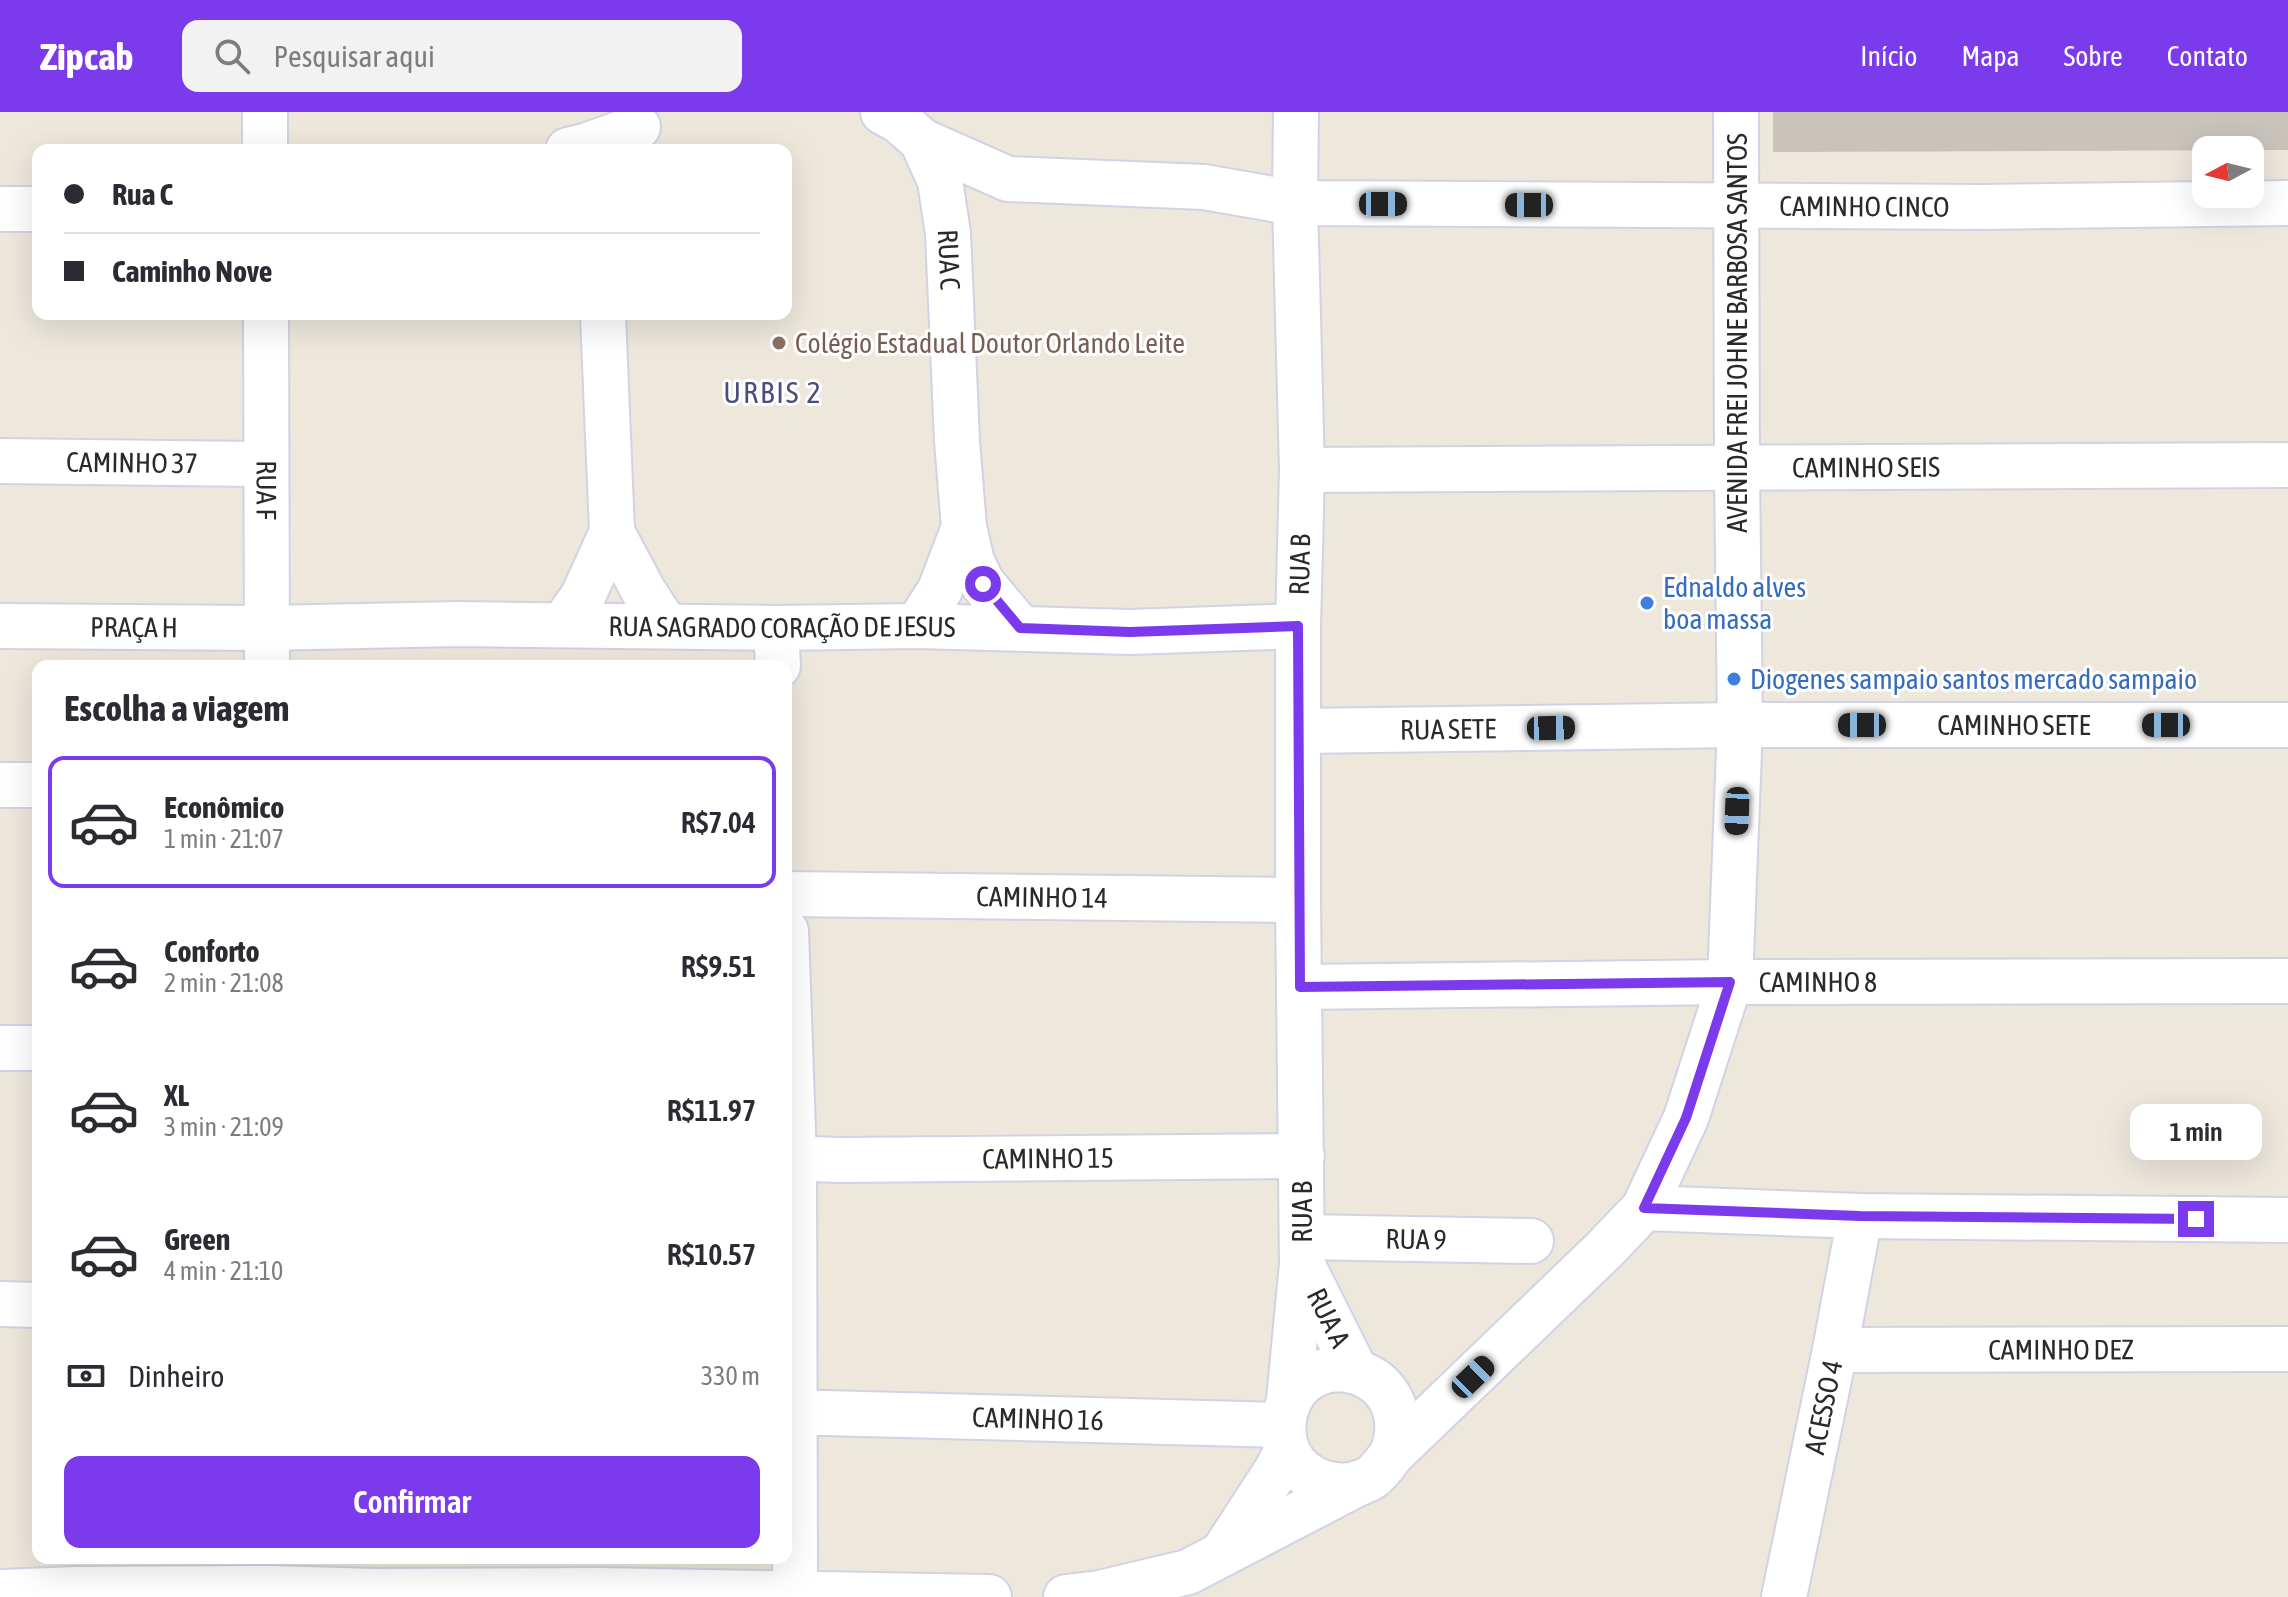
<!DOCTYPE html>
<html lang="pt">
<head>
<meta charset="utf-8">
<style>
  body { margin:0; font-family:"Asap Condensed",sans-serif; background:#f2f2f3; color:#2b2b33; height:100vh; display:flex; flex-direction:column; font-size:30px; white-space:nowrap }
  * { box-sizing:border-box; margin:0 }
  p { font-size:26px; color:#7c7c81 }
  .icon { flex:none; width:44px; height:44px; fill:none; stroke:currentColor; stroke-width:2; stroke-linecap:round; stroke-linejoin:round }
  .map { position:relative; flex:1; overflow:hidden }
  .sheet { position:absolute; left:32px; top:548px; width:760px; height:904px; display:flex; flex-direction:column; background:#fff; border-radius:16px; box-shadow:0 8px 32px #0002 }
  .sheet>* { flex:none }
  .hud { position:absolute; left:32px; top:32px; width:760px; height:176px; border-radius:16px; box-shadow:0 8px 32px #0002; display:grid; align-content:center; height:176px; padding:0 32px; background:#fff }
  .needle { width:52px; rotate:263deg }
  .buttons { position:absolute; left:2192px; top:24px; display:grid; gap:16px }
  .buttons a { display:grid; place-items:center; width:72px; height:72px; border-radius:16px; background:#fff; box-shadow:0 8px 32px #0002; font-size:40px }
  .end { position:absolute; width:36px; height:36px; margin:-18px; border:10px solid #7c3aed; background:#fff; box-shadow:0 0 0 4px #fff }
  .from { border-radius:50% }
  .bubble { position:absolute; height:56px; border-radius:16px; background:#fff; box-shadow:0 8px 32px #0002; font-size:26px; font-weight:600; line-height:56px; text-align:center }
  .car { position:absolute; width:24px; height:48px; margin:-24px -12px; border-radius:10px; box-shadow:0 0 6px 2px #0007; background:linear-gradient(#222 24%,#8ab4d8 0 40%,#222 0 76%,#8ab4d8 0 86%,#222 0) }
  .hud b { display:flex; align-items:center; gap:28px; height:76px; font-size:30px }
  .hud b+b { border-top:2px solid #e1e1e2 }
  .hud i { width:20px; height:20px; background:#2b2b33 }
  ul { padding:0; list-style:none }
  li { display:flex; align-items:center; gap:24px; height:132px; margin:0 16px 12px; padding:0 16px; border:4px solid transparent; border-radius:16px }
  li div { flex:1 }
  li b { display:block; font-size:30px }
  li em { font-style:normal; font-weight:600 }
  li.selected { border-color:#7c3aed }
  li>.icon { width:72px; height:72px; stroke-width:1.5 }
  h2 { padding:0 32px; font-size:36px; line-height:96px }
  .pay { display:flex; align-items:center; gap:20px; height:88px; padding:0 32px; font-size:30px }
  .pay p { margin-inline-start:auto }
  .action { display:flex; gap:16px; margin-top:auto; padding:16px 32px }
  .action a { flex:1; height:92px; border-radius:16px; background:#7c3aed; color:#fff; font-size:32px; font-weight:600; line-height:92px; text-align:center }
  header { display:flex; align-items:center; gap:48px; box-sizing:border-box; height:112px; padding:0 40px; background:#7c3aed; color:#fff }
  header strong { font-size:38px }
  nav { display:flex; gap:44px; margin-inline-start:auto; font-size:28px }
  .search { width:560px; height:72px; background:#f2f2f3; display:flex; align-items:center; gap:20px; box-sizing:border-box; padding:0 28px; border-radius:16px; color:#7c7c81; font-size:30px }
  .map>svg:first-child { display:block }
  .building { fill:#c8c4bb; stroke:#c8c3b5; stroke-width:2 }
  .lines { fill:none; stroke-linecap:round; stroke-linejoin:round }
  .minor-casing { stroke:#d1d3e4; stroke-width:48 }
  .minor { stroke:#fff; stroke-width:44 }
  .route { stroke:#7c3aed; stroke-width:10 }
  .education-dot { fill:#8d6e63; stroke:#fff; stroke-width:3 }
  .shop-dot { fill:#3f7fe0; stroke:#fff; stroke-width:3 }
  .labels { text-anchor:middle; stroke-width:6; stroke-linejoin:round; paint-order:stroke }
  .street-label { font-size:28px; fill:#2a2a2a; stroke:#fff }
  .education-label { font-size:28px; fill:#785e54; stroke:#fff; text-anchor:start }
  .shop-label { font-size:28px; fill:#366cbe; stroke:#fff; text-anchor:start }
  .neighbourhood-label { font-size:30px; letter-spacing:2px; fill:#494e7c; stroke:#fff }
</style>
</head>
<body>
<header>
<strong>Zipcab</strong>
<div class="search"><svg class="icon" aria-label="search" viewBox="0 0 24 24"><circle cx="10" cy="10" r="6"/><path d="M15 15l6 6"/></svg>Pesquisar aqui</div>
<nav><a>Início</a><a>Mapa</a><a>Sobre</a><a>Contato</a></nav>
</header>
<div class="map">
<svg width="2288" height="1485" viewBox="0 0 2288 1485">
  <rect width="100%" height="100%" fill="#ede7dc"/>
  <polygon class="building" points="1774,0 2288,0 2288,37 1774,39"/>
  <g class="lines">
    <g class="minor-casing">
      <g id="minor">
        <polyline points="265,0 265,38"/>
        <path id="s1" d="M883 0 898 8 922 29 940 69 948 121 957 329 964 415 972 450 983 472 1020 516"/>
        <path id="s2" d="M922 29 1008 67 1204 75 1295 91 1983 95 2288 91"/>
        <polyline points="568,38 588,33 638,15"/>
        <polyline points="0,97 38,97"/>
        <path id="s3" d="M266 202 267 554"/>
        <path id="s4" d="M0 349 265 352"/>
        <path id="s5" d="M1302 358 2288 353"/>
        <polyline points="612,420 644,480 666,514"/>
        <polyline points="563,513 583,484 612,420 603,202"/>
        <path id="s6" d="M0 514 267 516 458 512 776 516 917 514 1130 520 1298 514"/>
        <polyline points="917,514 940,478 964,415"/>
        <polyline points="776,516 778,554"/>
        <path id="s7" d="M1300 619 1740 613H2288"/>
        <polyline points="0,673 38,673"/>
        <path id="s8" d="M786 782 1298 788"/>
        <polyline points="786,819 794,1046 795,1481"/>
        <path id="s9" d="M1300 875 1730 870 2288 869"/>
        <polyline points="0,936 38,936"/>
        <path id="s10" d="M786 1046 839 1048 1302 1044"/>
        <polyline points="1644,1096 1860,1104 2288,1108"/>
        <path id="s11" d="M1302 1125 1531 1129"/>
        <path id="s12" d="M1302 1152 1356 1260"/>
        <polyline points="0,1192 38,1193"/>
        <path id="s13" d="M1835 1238 2288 1237"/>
        <path id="s14" d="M1289 1288 1302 1152 1298 788V514L1302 358 1295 91 1296 0"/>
        <path id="s15" d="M786 1300 1283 1313"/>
        <path d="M1392 1342C1423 1257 1307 1225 1286 1298 1282 1312 1282 1326 1288 1340 1302 1371 1343 1383 1372 1365 1380 1359 1386 1350 1392 1342L1605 1137 1644 1096 1686 1006 1730 870 1740 613 1737 357 1736 0"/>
        <polyline points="1224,1439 1276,1359 1287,1338"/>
        <polyline points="0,1480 76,1477 272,1476 374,1479 599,1478 989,1485"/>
        <polyline points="1066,1485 1100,1481 1188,1460 1359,1371"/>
        <path id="s16" d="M1784 1485 1835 1238 1860 1104"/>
      </g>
    </g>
    <use href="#minor" class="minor"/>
  </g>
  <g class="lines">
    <polyline class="route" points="983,472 1020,516 1130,520 1298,514 1300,875 1730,870 1686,1006 1644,1096 1860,1104 2196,1107"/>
  </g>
  <circle class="education-dot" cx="779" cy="231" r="8"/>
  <g class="shop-dot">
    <circle cx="1647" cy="491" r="8"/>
    <circle cx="1734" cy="567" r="8"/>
  </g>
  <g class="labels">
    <g class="street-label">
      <text dy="10" stroke="none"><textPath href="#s2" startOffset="952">CAMINHO CINCO</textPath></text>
      <text dy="10" stroke="none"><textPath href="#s1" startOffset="172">RUA C</textPath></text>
      <text transform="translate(1737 221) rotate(-90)" y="10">AVENIDA FREI JOHNE BARBOSA SANTOS</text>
      <text dy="10" stroke="none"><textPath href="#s4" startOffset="132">CAMINHO 37</textPath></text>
      <text dy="10" stroke="none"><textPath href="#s5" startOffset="564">CAMINHO SEIS</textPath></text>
      <text dy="10" stroke="none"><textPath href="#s3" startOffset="176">RUA F</textPath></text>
      <text dy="10" stroke="none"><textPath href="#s14" startOffset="836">RUA B</textPath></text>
      <text dy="10" stroke="none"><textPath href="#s6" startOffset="782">RUA SAGRADO CORAÇÃO DE JESUS</textPath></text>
      <text dy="10" stroke="none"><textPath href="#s6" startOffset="134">PRAÇA H</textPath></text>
      <text dy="10" stroke="none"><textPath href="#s7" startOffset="714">CAMINHO SETE</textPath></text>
      <text dy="10" stroke="none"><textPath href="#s7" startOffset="148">RUA SETE</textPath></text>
      <text dy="10" stroke="none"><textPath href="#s8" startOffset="256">CAMINHO 14</textPath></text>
      <text dy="10" stroke="none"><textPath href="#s9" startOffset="518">CAMINHO 8</textPath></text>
      <text dy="10" stroke="none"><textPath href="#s10" startOffset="262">CAMINHO 15</textPath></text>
      <text transform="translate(1302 1100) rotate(-90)" y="10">RUA B</text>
      <text dy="10" stroke="none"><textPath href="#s11" startOffset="114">RUA 9</textPath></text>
      <text dy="10" stroke="none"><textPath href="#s12" startOffset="60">RUA A</textPath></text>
      <text dy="10" stroke="none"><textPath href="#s13" startOffset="226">CAMINHO DEZ</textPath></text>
      <text dy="10" stroke="none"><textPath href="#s16" startOffset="194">ACESSO 4</textPath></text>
      <text dy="10" stroke="none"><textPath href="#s15" startOffset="252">CAMINHO 16</textPath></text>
    </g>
    <g class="education-label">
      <text x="795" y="241">Colégio Estadual Doutor Orlando Leite</text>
    </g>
    <g class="shop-label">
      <text x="1663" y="485">Ednaldo alves<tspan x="1663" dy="32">boa massa</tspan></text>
      <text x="1750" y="577">Diogenes sampaio santos mercado sampaio</text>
    </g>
    <g class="neighbourhood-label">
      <text x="773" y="291">URBIS 2</text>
    </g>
  </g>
</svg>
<div class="buttons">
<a><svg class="needle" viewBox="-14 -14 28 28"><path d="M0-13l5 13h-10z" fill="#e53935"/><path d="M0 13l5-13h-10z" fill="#7c7c81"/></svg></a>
</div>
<i class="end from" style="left:983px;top:472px"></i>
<i class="end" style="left:2196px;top:1107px"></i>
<div class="bubble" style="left:2130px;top:992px;width:132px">1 min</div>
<i class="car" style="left:1383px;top:92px;rotate:90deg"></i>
<i class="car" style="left:1529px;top:93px;rotate:270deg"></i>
<i class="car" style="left:1862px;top:613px;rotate:270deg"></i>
<i class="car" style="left:2166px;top:613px;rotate:270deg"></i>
<i class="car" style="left:1551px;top:616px;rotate:89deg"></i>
<i class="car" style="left:1737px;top:699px;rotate:182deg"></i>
<i class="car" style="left:1473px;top:1265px;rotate:46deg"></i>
<div class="hud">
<b><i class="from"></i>Rua C</b>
<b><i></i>Caminho Nove</b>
</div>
<section class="sheet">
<h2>Escolha a viagem</h2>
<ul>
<li class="selected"><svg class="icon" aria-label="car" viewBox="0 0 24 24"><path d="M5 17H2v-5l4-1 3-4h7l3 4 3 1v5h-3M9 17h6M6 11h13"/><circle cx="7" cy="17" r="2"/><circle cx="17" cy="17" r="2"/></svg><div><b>Econômico</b><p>1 min · 21:07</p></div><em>R$7.04</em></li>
<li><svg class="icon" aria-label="car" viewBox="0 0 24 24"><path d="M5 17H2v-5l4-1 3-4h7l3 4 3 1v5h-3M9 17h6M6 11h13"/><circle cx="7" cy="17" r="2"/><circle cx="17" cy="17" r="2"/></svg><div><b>Conforto</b><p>2 min · 21:08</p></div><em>R$9.51</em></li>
<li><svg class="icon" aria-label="car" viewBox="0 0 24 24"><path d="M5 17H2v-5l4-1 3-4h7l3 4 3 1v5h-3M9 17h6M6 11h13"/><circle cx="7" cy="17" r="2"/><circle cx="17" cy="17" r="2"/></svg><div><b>XL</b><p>3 min · 21:09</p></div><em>R$11.97</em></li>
<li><svg class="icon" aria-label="car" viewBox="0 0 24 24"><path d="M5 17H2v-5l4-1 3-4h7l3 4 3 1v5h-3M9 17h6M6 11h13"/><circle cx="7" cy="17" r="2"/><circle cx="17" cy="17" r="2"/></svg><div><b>Green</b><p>4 min · 21:10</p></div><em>R$10.57</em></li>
</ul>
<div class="pay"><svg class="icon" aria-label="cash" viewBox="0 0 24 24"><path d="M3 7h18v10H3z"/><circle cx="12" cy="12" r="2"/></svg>Dinheiro<p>330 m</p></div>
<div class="action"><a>Confirmar</a></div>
</section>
</div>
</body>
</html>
